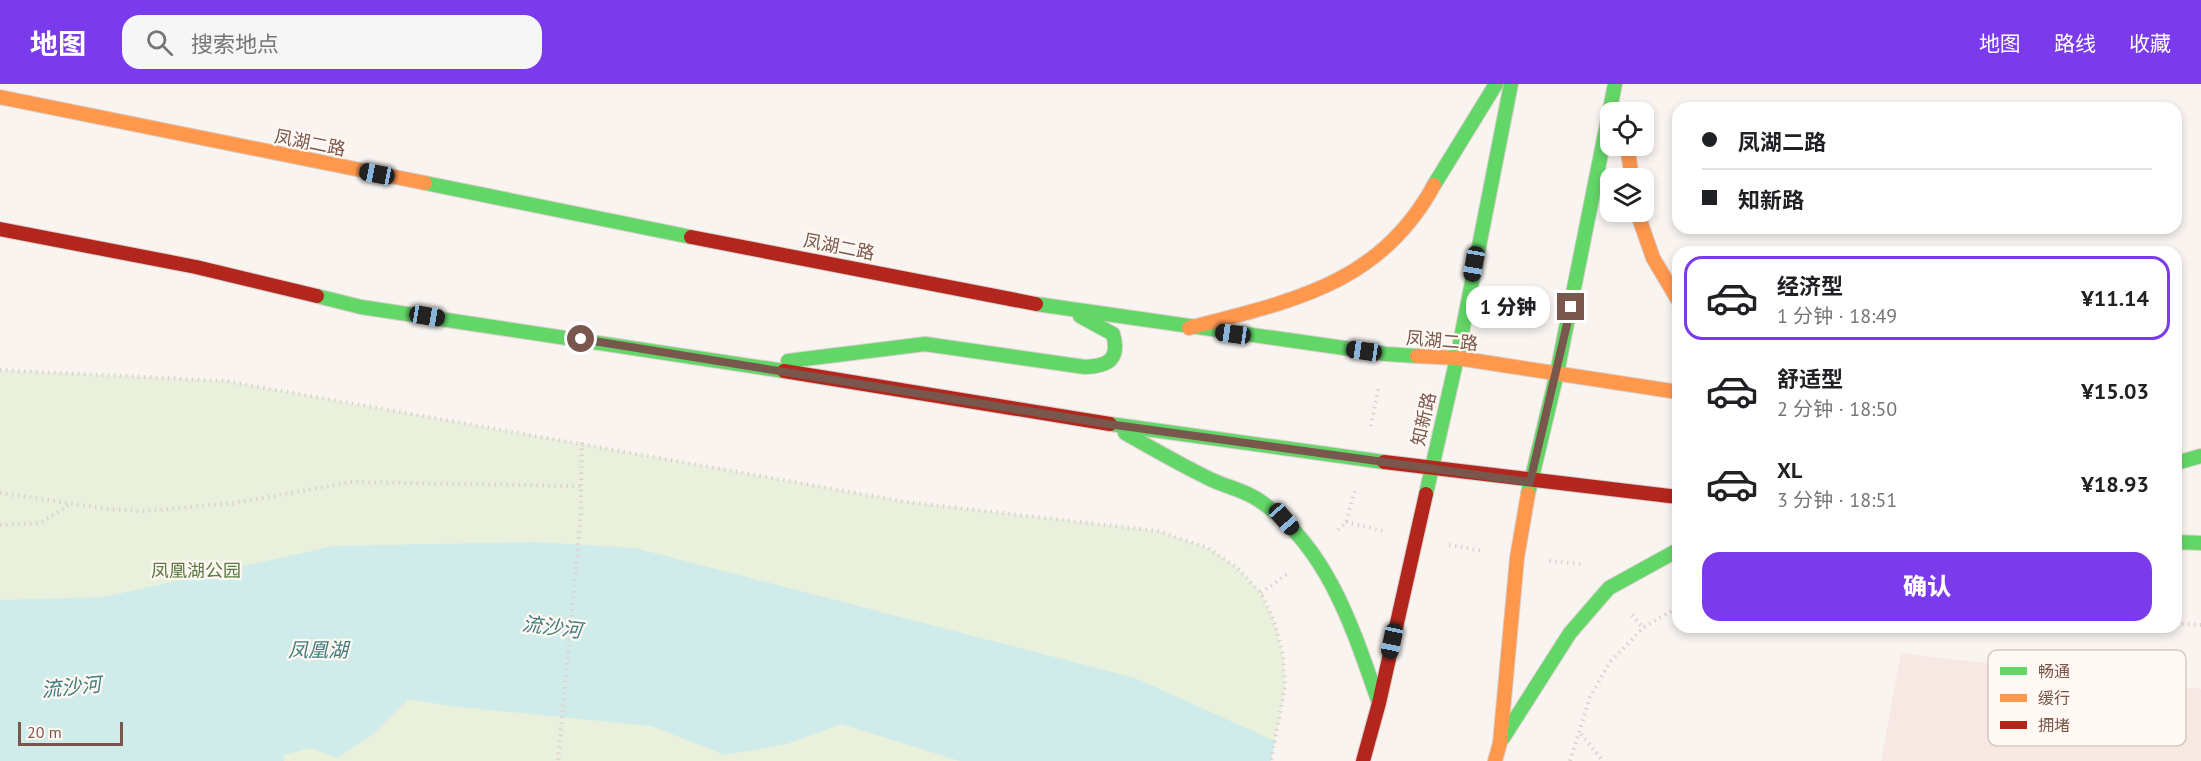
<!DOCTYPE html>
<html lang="zh">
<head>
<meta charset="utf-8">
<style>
  body { margin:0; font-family:"PT Sans","Noto Sans SC",sans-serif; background:#f6f6f6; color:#202124; height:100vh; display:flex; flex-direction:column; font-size:22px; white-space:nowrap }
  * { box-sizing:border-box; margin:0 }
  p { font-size:20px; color:#757577 }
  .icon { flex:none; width:33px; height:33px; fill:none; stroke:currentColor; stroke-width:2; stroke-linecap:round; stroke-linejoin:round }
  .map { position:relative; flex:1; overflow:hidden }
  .details { position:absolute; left:1672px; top:162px; width:510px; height:387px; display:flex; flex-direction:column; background:#fff; border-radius:18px; box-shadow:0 3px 9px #0003 }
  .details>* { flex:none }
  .hud { position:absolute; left:1672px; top:18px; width:510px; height:132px; border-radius:18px; box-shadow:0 3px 9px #0003; display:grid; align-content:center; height:132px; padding:0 30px; background:#fff }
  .buttons { position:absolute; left:1600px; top:18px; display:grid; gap:12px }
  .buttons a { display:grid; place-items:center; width:54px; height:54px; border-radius:12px; background:#fff; box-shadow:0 3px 9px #0003; font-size:30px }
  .scale { position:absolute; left:18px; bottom:15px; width:105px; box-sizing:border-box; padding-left:6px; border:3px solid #7a574d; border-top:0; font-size:16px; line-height:21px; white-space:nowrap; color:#7a574d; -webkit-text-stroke:4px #fff8f3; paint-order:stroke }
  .end { position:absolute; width:27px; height:27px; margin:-14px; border:8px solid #7a574d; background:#fff; box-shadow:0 0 0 3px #fff }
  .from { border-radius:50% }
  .bubble { position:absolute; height:42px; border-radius:18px; background:#fff; box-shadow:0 3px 9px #0003; font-size:20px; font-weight:800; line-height:42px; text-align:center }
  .car { position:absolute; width:18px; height:36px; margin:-18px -9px; border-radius:8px; box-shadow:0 0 4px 2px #0007; background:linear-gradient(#222 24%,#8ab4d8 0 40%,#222 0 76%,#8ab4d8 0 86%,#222 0) }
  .hud b { display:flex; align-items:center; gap:21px; height:57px; font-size:22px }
  .hud b+b { border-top:2px solid #e0e0e0 }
  .hud i { width:15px; height:15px; background:#202124 }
  ul { padding:10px 0 0; list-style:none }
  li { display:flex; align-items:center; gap:18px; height:84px; margin:0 12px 9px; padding:0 18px; border:3px solid transparent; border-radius:18px }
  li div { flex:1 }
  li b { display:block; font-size:22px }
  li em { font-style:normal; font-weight:800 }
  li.active { border-color:#7c3aed }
  li>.icon { width:54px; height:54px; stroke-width:1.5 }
  .cta { display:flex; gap:12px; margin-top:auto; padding:12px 30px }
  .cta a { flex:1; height:69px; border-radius:18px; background:#7c3aed; color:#fff; font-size:24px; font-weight:800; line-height:69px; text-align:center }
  header { display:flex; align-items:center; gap:36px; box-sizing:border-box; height:84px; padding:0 30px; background:#7c3aed; color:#fff }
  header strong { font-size:28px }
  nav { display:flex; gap:33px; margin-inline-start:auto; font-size:21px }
  .search { width:420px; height:54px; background:#f6f6f6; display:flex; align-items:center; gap:15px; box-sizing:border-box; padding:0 21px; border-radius:18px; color:#757577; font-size:22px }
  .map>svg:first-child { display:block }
  .commercial { fill:#f8e8e4 }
  .green { fill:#e9f0db }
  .water { fill:#d0ecea }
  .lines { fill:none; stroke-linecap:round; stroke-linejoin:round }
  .fast-casing { stroke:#d9d0cb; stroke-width:16 }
  .slow-casing { stroke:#d9d0cb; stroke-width:16 }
  .jam-casing { stroke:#d9d0cb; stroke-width:16 }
  .path { stroke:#dcd2d0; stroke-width:4; stroke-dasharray:1.5 4.5; stroke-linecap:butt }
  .fast { stroke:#63d668; stroke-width:14 }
  .slow { stroke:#ff974d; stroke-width:14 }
  .jam { stroke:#b3261e; stroke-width:14 }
  .route { stroke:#7a574d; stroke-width:8 }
  .labels { text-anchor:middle; stroke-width:4.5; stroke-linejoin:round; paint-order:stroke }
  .street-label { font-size:18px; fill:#7a574d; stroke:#fff8f3 }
  .park-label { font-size:18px; fill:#597a41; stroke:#fff8f3 }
  .water-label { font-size:20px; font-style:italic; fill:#3f7c7e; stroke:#fff8f3 }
  .key { fill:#fff8f3; stroke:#d7c8c1; stroke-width:1.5 }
  .key-label { font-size:16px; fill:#7a574d }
</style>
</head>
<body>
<header>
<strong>地图</strong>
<div class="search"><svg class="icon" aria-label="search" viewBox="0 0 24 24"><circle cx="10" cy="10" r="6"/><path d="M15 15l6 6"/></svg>搜索地点</div>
<nav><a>地图</a><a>路线</a><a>收藏</a></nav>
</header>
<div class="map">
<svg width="2201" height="677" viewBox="0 0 2201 677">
  <rect width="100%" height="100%" fill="#f9f4f0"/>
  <polygon class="commercial" points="1901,569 2201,605 2201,677 1881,677"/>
  <polygon class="green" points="0,286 226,297 907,418 1158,447 1208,464 1236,483 1261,509 1274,537 1283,571 1285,603 1271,677 0,677"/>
  <polygon class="water" points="536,458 635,464 1135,594 1275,657 1271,677 960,677 841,640 787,660 725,671 651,642 451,622 408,615 373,650 337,674 311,664 283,671 284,677 0,677 0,516 104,513 334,462"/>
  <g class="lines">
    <g class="fast-casing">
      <g id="fast">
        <polyline points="425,99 691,153"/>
        <polyline points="1434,101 1496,0"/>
        <polyline points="317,212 361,223 784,287"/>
        <polyline points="1036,220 1386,270 1417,272"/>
        <path d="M788 277 925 260 1085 283C1109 282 1120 275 1113 250L1080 232"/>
        <polyline points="1110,340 1384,378"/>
        <path d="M1125 349C1153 365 1181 381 1210 395 1226 403 1245 406 1260 417 1328 463 1353 545 1379 619"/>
        <polyline points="2176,379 2201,372"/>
        <polyline points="1426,410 1457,274 1511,0"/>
        <polyline points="1528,410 1557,289 1615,0"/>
        <polyline points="2176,458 2201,459"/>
        <polyline points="1503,654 1570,549 1609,504 1678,466"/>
      </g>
    </g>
    <g class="slow-casing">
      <g id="slow">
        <polyline points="0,13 425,99"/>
        <polyline points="1627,62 1632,94"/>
        <polyline points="1637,128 1653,174 1678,216"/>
        <path d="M1189 244C1291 217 1380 201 1434 101"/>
        <polyline points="1417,272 1457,274 1678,308"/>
        <polyline points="1495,677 1500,659 1517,474 1528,410"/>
      </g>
    </g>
    <g class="jam-casing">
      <g id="jam">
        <polyline points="0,145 196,183 317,212"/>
        <polyline points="691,153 1036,220"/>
        <polyline points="784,287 1110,340"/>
        <polyline points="1384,378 1678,413"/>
        <polyline points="1363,677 1379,619 1426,410"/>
      </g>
    </g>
    <g class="path">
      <polyline points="0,286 226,297 907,418 1158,447 1208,464 1236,483 1261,509 1274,537 1283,571 1285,603 1271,677"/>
      <polyline points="1371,342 1379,302"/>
      <polyline points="581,402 582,358"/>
      <polyline points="0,409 108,425 145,427 234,419 352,398 581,402 581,429 558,677"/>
      <polyline points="1346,438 1383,447"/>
      <polyline points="0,441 40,439 71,420"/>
      <polyline points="1338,446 1346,438 1355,407"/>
      <polyline points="1449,461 1483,467"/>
      <polyline points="1549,477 1584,480"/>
      <polyline points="1261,509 1287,490"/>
      <polyline points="1632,531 1643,544"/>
      <polyline points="2176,540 2201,541"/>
      <polyline points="1581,650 1603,677"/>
      <polyline points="1570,677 1590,613 1610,578 1643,544 1678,523"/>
    </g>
    <use href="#fast" class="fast"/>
    <use href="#slow" class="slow"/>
    <use href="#jam" class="jam"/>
  </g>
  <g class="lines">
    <polyline class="route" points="581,255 1108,340 1530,398 1571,223"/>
  </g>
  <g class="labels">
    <g class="street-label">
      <text transform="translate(310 59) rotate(11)" y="6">凤湖二路</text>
      <text transform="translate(839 163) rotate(11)" y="6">凤湖二路</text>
      <text transform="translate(1442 257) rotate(5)" y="6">凤湖二路</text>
      <text transform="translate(1424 335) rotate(-77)" y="6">知新路</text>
    </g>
    <g class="park-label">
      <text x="196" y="493">凤凰湖公园</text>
    </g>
    <g class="water-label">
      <text transform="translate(552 543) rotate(7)" y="7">流沙河</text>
      <text x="318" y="573">凤凰湖</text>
      <text transform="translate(71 603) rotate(-6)" y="7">流沙河</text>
    </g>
  </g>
  <rect x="1988" y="566" width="198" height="96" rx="9" class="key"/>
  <rect x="2000" y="583" width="27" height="8" fill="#63d668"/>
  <rect x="2000" y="610" width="27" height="8" fill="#ff974d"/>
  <rect x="2000" y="637" width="27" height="8" fill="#b3261e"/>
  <g class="key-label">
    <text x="2038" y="593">畅通</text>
    <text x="2038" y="620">缓行</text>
    <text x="2038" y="647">拥堵</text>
  </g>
</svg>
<div class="buttons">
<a><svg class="icon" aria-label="locate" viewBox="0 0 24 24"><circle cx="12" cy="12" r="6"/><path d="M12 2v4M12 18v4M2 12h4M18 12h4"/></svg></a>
<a><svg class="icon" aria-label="layers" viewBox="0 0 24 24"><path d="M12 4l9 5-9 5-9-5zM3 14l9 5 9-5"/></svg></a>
</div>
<div class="scale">20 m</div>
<i class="end from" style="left:581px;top:255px"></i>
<i class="end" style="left:1571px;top:223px"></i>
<div class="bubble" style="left:1466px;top:202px;width:84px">1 分钟</div>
<i class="car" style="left:377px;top:90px;rotate:281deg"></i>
<i class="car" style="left:1474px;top:180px;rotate:190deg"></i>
<i class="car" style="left:427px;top:232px;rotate:99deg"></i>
<i class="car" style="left:1233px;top:250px;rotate:278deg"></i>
<i class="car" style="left:1364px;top:267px;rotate:278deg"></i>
<i class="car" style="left:1284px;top:435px;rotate:139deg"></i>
<i class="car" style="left:1392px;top:557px;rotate:192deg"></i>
<div class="hud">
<b><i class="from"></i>凤湖二路</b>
<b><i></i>知新路</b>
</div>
<section class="details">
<ul>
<li class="active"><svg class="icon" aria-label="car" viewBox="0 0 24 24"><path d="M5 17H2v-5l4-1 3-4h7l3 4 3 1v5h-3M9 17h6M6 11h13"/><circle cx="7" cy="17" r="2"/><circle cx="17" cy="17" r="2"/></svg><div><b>经济型</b><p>1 分钟 · 18:49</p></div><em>¥11.14</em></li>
<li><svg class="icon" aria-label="car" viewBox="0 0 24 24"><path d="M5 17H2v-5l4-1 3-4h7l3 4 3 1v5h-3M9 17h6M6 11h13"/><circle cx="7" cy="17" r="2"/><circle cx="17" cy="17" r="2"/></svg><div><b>舒适型</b><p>2 分钟 · 18:50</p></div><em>¥15.03</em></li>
<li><svg class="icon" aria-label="car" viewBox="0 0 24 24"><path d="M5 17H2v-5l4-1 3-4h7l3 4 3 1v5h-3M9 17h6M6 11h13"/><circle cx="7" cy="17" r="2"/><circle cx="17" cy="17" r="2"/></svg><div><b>XL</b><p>3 分钟 · 18:51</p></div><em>¥18.93</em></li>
</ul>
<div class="cta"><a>确认</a></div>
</section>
</div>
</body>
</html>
